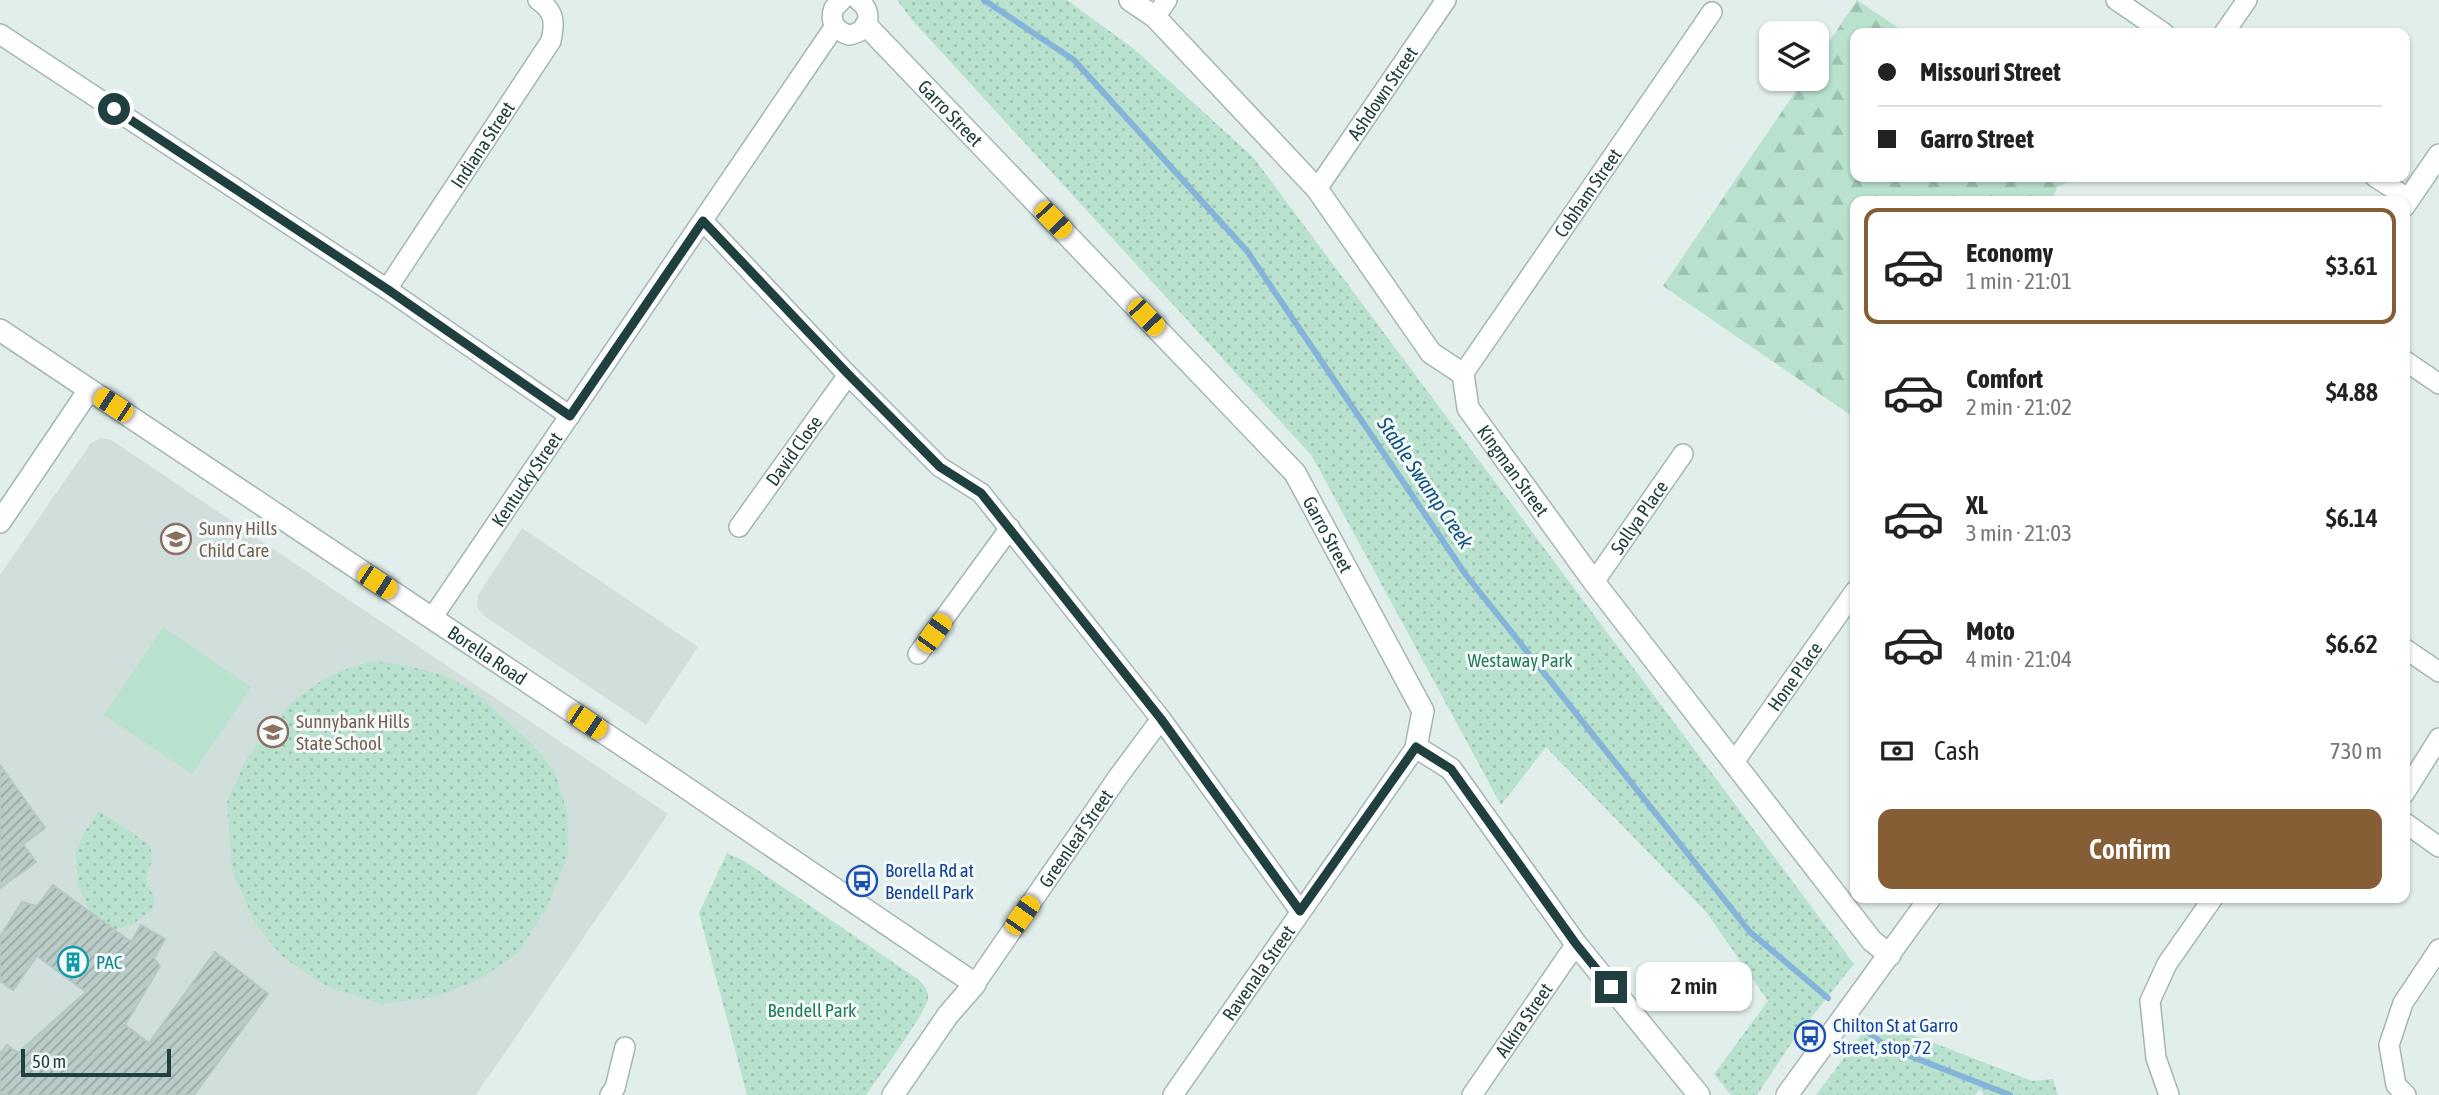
<!DOCTYPE html>
<html lang="en">
<head>
<meta charset="utf-8">
<style>
  body { margin:0; font-family:"Asap Condensed",sans-serif; background:#f6f6f6; color:#222; height:100vh; display:flex; flex-direction:column; font-size:26px; white-space:nowrap }
  * { box-sizing:border-box; margin:0 }
  p { font-size:23px; color:#767676 }
  .icon { flex:none; width:38px; height:38px; fill:none; stroke:currentColor; stroke-width:2; stroke-linecap:round; stroke-linejoin:round }
  .map { position:relative; flex:1; overflow:hidden }
  .panel { position:absolute; left:1850px; top:196px; width:560px; height:707px; display:flex; flex-direction:column; background:#fff; border-radius:14px; box-shadow:0 2px 5px #0004 }
  .panel>* { flex:none }
  .guide { position:absolute; left:1850px; top:28px; width:560px; height:154px; border-radius:14px; box-shadow:0 2px 5px #0004; display:grid; align-content:center; height:154px; padding:0 28px; background:#fff }
  .fabs { position:absolute; left:1759px; top:21px; display:grid; gap:14px }
  .fabs a { display:grid; place-items:center; width:70px; height:70px; border-radius:14px; background:#fff; box-shadow:0 2px 5px #0004; font-size:35px }
  .scale { position:absolute; left:21px; bottom:18px; width:150px; box-sizing:border-box; padding-left:7px; border:4px solid #204040; border-top:0; font-size:19px; line-height:24px; white-space:nowrap; color:#204040; -webkit-text-stroke:5px #f3faf8; paint-order:stroke }
  .end { position:absolute; width:32px; height:32px; margin:-16px; border:9px solid #204040; background:#fff; box-shadow:0 0 0 4px #fff }
  .from { border-radius:50% }
  .bubble { position:absolute; height:49px; border-radius:14px; background:#fff; box-shadow:0 2px 5px #0004; font-size:23px; font-weight:600; line-height:49px; text-align:center }
  .car { position:absolute; width:21px; height:42px; margin:-21px -10px; border-radius:9px; box-shadow:0 0 5px 2px #0007; background:linear-gradient(#f5c518 24%,#345 0 40%,#f5c518 0 76%,#345 0 86%,#f5c518 0) }
  .guide b { display:flex; align-items:center; gap:24px; height:66px; font-size:26px }
  .guide b+b { border-top:2px solid #e0e0e0 }
  .guide i { width:18px; height:18px; background:#222 }
  ul { padding:12px 0 0; list-style:none }
  li { display:flex; align-items:center; gap:21px; height:116px; margin:0 14px 10px; padding:0 14px; border:4px solid transparent; border-radius:14px }
  li div { flex:1 }
  li b { display:block; font-size:26px }
  li em { font-style:normal; font-weight:600 }
  li.on { border-color:#855e36 }
  li>.icon { width:63px; height:63px; stroke-width:1.5 }
  .pay { display:flex; align-items:center; gap:18px; height:77px; padding:0 28px; font-size:26px }
  .pay p { margin-inline-start:auto }
  .action { display:flex; gap:14px; margin-top:auto; padding:14px 28px }
  .action a { flex:1; height:80px; border-radius:14px; background:#855e36; color:#fff; font-size:28px; font-weight:600; line-height:80px; text-align:center }
  .map>svg:first-child { display:block }
  .built { fill:#d0dedc }
  .grass { fill:#b8e1ce }
  .forest { fill:url(#forest-firs) }
  .park { fill:url(#park-dots) }
  .lines { fill:none; stroke-linecap:round; stroke-linejoin:round }
  .stream { stroke:#84b5d8; stroke-width:6 }
  .building { fill:url(#building-hatch); stroke:#b3c8c5; stroke-width:2 }
  .minor-casing { stroke:#a4b6b4; stroke-width:22 }
  .tertiary-casing { stroke:#a4b6b4; stroke-width:24 }
  .minor { stroke:#fff; stroke-width:19 }
  .tertiary { stroke:#fff; stroke-width:21 }
  .route { stroke:#204040; stroke-width:9 }
  .labels { text-anchor:middle; stroke-width:6; stroke-linejoin:round; paint-order:stroke }
  .street-label { font-size:19px; fill:#204040; stroke:#f3faf8 }
  .education-label { font-size:19px; fill:#785e54; stroke:#f3faf8; text-anchor:start }
  .park-label { font-size:19px; fill:#257c5d; stroke:#f3faf8 }
  .transit-label { font-size:19px; fill:#164399; stroke:#f3faf8; text-anchor:start }
  .culture-label { font-size:19px; fill:#0d838f; stroke:#f3faf8; text-anchor:start }
  .water-label { font-size:21px; font-style:italic; fill:#135383; stroke:#f3faf8 }
</style>
</head>
<body>
<div class="map">
<svg width="2439" height="1095" viewBox="0 0 2439 1095">
  <defs>
    <pattern id="forest-firs" width="22" height="20" patternUnits="userSpaceOnUse" patternTransform="scale(1.75)"><rect width="22" height="20" fill="#b8e1ce"/><path d="M5 1l3.5 6h-7zM16 11l3.5 6h-7z" fill="#9ec2b2"/></pattern>
    <pattern id="park-dots" width="8" height="8" patternUnits="userSpaceOnUse" patternTransform="scale(1.75)"><rect width="8" height="8" fill="#b8e1ce"/><path d="M2 2h.1M6 6h.1" fill="none" stroke="#9ec2b2" stroke-width="1.8" stroke-linecap="round"/></pattern>
    <pattern id="building-hatch" width="6" height="6" patternUnits="userSpaceOnUse" patternTransform="scale(1.75)"><rect width="6" height="6" fill="#baccc8"/><path d="M-1 1l2-2M0 6l6-6M5 7l2-2" fill="none" stroke="#97a7a4"/></pattern>
  </defs>
  <rect width="100%" height="100%" fill="#e2eeeb"/>
  <g class="built">
    <polygon points="100,438 111,440 668,814 476,1095 0,1095 0,575 90,444"/>
    <polygon points="522,528 698,647 646,725 483,615 477,606 478,595"/>
  </g>
  <polygon class="grass" points="163,627 251,687 192,774 104,715"/>
  <polygon class="forest" points="1857,0 1906,33 1855,33 1855,177 2104,177 2075,179 2057,187 2052,201 1855,201 1855,418 1663,286 1804,79 1816,79 1817,60"/>
  <g class="park">
    <polygon points="897,0 1067,0 1134,49 1253,157 1854,964 1794,1039 1757,1095 1731,1095 1714,1074 1768,1001 1707,913 1546,747 1501,805 1312,456 913,21"/>
    <polygon points="374,661 408,666 448,677 476,693 534,746 555,773 567,812 568,855 548,905 519,952 482,978 438,996 382,1004 328,987 283,957 255,923 232,870 227,802 247,758 291,703 324,679 347,669"/>
    <polygon points="99,811 150,845 152,860 147,872 147,886 154,896 153,909 132,925 109,931 92,918 78,884 76,851 85,831"/>
    <path d="M727 853 746 862 919 980C924 986 929 990 928 999 925 1014 878 1078 866 1095H747L699 913Z"/>
    <polygon points="1877,1021 2032,1081 2053,1079 2058,1095 1984,1095 1980,1089 1975,1095 1816,1095 1862,1034"/>
  </g>
  <g class="lines">
    <g class="stream">
      <polyline points="984,0 1074,60 1247,251 1466,575 1750,932 1828,998"/>
      <polyline points="1868,1032 1887,1047 2010,1095"/>
    </g>
  </g>
  <g class="building">
    <polygon points="0,765 45,828 23,844 36,862 0,888"/>
    <polygon points="53,885 131,942 141,925 165,939 154,958 160,966 125,1025 149,1043 215,952 268,994 194,1095 0,1095 0,1054 7,1045 18,1053 86,992 37,956 13,990 0,981 0,937 22,902 37,906"/>
  </g>
  <g class="lines">
    <g class="minor-casing">
      <g id="minor">
        <path d="M842 0 834 8C829 21 835 31 849 35 869 32 875 12 858 0"/>
        <polyline points="2116,0 2164,33"/>
        <polyline points="1155,17 1167,0"/>
        <polyline points="2224,33 2247,0"/>
        <polyline points="0,34 387,289 570,416"/>
        <polyline points="2375,177 2409,199"/>
        <path id="s1" d="M1317 189 1446 0"/>
        <polyline points="703,221 848,375 940,467 981,493 1161,719 1300,911"/>
        <path id="s2" d="M387 289 551 41C555 23 555 11 538 0"/>
        <polyline points="2404,360 2439,384"/>
        <path id="s3" d="M1463 374 1712 12"/>
        <path id="s4" d="M739 527 848 375"/>
        <path id="s5" d="M1594 582 1683 454"/>
        <path id="s6" d="M432 618 835 26"/>
        <polyline points="2404,648 2439,672"/>
        <polyline points="918,654 1010,528"/>
        <path id="s7" d="M1734 762 1855 591"/>
        <polyline points="2404,794 2439,738"/>
        <polyline points="2404,822 2439,847"/>
        <path id="s8" d="M975 984 1118 777 1161 719"/>
        <polyline points="610,1095 615,1088 625,1047"/>
        <path id="s9" d="M1173 1095 1416 747"/>
        <path id="s10" d="M1472 1095 1576 944"/>
        <polyline points="2169,1095 2156,1058 2150,1001 2167,964 2213,898"/>
        <polyline points="2406,1095 2396,1085 2389,1045 2403,1003 2439,949"/>
      </g>
    </g>
    <g class="tertiary-casing">
      <g id="tertiary">
        <path id="s11" d="M1130 0 1155 17 1317 189 1431 353 1463 374 1468 408 1594 582 1872 941 1890 955"/>
        <path id="s12" d="M866 25 1295 473 1423 711 1416 747 1451 769 1576 944 1699 1095"/>
        <polyline points="2404,206 2439,155"/>
        <path id="s13" d="M0 330 676 781 975 984 948 1015 893 1095"/>
        <polyline points="0,522 89,390"/>
        <polyline points="1787,1095 1930,898"/>
      </g>
    </g>
    <use href="#minor" class="minor"/>
    <use href="#tertiary" class="tertiary"/>
  </g>
  <g class="lines">
    <polyline class="route" points="114,109 387,289 570,416 703,221 848,374 940,467 981,493 1161,719 1300,911 1416,747 1451,769 1576,944 1611,987"/>
  </g>
  <defs>
    <g id="school-ring" transform="scale(1.575)"><circle r="9.5" fill="#f3faf8" stroke="#8d6e63" stroke-width="1.5"/><path d="M0-5L7-2L0 1L-7-2ZM-4 1L0 2.5L4 1V4Q0 6-4 4Z" fill="#8d6e63"/></g>
    <g id="bus-ring" transform="scale(1.575)"><circle r="9.5" fill="#f3faf8" stroke="#1a4fb4" stroke-width="1.5"/><path d="M-5-6H5V4H4V6H2V4H-2V6H-4V4H-5ZM-3.5-4V0h7V-4ZM-3.5 1.2v1.5H-2V1.2ZM2 1.2v1.5H3.5V1.2Z" fill="#1a4fb4"/></g>
    <g id="building-ring" transform="scale(1.575)"><circle r="9.5" fill="#f3faf8" stroke="#0f9aa8" stroke-width="1.5"/><path d="M-4-6H4V6H1V3H-1V6H-4ZM-2.5-4.3h1.7v1.8h-1.7ZM.8-4.3h1.7v1.8H.8ZM-2.5-1h1.7V.8h-1.7ZM.8-1h1.7V.8H.8Z" fill="#0f9aa8"/></g>
  </defs>
  <g fill-rule="evenodd">
    <use href="#school-ring" x="176" y="539"/>
    <use href="#school-ring" x="273" y="732"/>
    <use href="#bus-ring" x="862" y="881"/>
    <use href="#building-ring" x="73" y="962"/>
    <use href="#bus-ring" x="1810" y="1036"/>
  </g>
  <g class="labels">
    <g class="street-label">
      <text dy="7" stroke="none"><textPath href="#s1" startOffset="116">Ashdown Street</textPath></text>
      <text dy="7" stroke="none"><textPath href="#s12" startOffset="122">Garro Street</textPath></text>
      <text dy="7" stroke="none"><textPath href="#s2" startOffset="173">Indiana Street</textPath></text>
      <text dy="7" stroke="none"><textPath href="#s3" startOffset="220">Cobham Street</textPath></text>
      <text dy="7" stroke="none"><textPath href="#s4" startOffset="94">David Close</textPath></text>
      <text dy="7" stroke="none"><textPath href="#s11" startOffset="616">Kingman Street</textPath></text>
      <text dy="7" stroke="none"><textPath href="#s6" startOffset="168">Kentucky Street</textPath></text>
      <text dy="7" stroke="none"><textPath href="#s5" startOffset="79">Sollya Place</textPath></text>
      <text dy="7" stroke="none"><textPath href="#s12" startOffset="690">Garro Street</textPath></text>
      <text dy="7" stroke="none"><textPath href="#s13" startOffset="586">Borella Road</textPath></text>
      <text dy="7" stroke="none"><textPath href="#s7" startOffset="105">Hone Place</textPath></text>
      <text dy="7" stroke="none"><textPath href="#s8" startOffset="177">Greenleaf Street</textPath></text>
      <text dy="7" stroke="none"><textPath href="#s9" startOffset="149">Ravenala Street</textPath></text>
      <text dy="7" stroke="none"><textPath href="#s10" startOffset="91">Alkira Street</textPath></text>
    </g>
    <g class="education-label">
      <text x="199" y="535">Sunny Hills<tspan x="199" dy="22">Child Care</tspan></text>
      <text x="296" y="728">Sunnybank Hills<tspan x="296" dy="22">State School</tspan></text>
    </g>
    <g class="park-label">
      <text x="1520" y="667">Westaway Park</text>
      <text x="812" y="1017">Bendell Park</text>
    </g>
    <g class="transit-label">
      <text x="885" y="877">Borella Rd at<tspan x="885" dy="22">Bendell Park</tspan></text>
      <text x="1833" y="1032">Chilton St at Garro<tspan x="1833" dy="22">Street, stop 72</tspan></text>
    </g>
    <g class="culture-label">
      <text x="96" y="969">PAC</text>
    </g>
    <g class="water-label">
      <text transform="translate(1425 483) rotate(56)" y="7">Stable Swamp Creek</text>
    </g>
  </g>
</svg>
<div class="fabs">
<a><svg class="icon" aria-label="layers" viewBox="0 0 24 24"><path d="M12 4l9 5-9 5-9-5zM3 14l9 5 9-5"/></svg></a>
</div>
<div class="scale">50 m</div>
<i class="end from" style="left:114px;top:109px"></i>
<i class="end" style="left:1611px;top:987px"></i>
<div class="bubble" style="left:1636px;top:962px;width:116px">2 min</div>
<i class="car" style="left:1053px;top:220px;rotate:136deg"></i>
<i class="car" style="left:1146px;top:317px;rotate:136deg"></i>
<i class="car" style="left:113px;top:405px;rotate:303deg"></i>
<i class="car" style="left:377px;top:582px;rotate:123deg"></i>
<i class="car" style="left:934px;top:633px;rotate:36deg"></i>
<i class="car" style="left:587px;top:722px;rotate:124deg"></i>
<i class="car" style="left:1022px;top:915px;rotate:35deg"></i>
<div class="guide">
<b><i class="from"></i>Missouri Street</b>
<b><i></i>Garro Street</b>
</div>
<section class="panel">
<ul>
<li class="on"><svg class="icon" aria-label="car" viewBox="0 0 24 24"><path d="M5 17H2v-5l4-1 3-4h7l3 4 3 1v5h-3M9 17h6M6 11h13"/><circle cx="7" cy="17" r="2"/><circle cx="17" cy="17" r="2"/></svg><div><b>Economy</b><p>1 min · 21:01</p></div><em>$3.61</em></li>
<li><svg class="icon" aria-label="car" viewBox="0 0 24 24"><path d="M5 17H2v-5l4-1 3-4h7l3 4 3 1v5h-3M9 17h6M6 11h13"/><circle cx="7" cy="17" r="2"/><circle cx="17" cy="17" r="2"/></svg><div><b>Comfort</b><p>2 min · 21:02</p></div><em>$4.88</em></li>
<li><svg class="icon" aria-label="car" viewBox="0 0 24 24"><path d="M5 17H2v-5l4-1 3-4h7l3 4 3 1v5h-3M9 17h6M6 11h13"/><circle cx="7" cy="17" r="2"/><circle cx="17" cy="17" r="2"/></svg><div><b>XL</b><p>3 min · 21:03</p></div><em>$6.14</em></li>
<li><svg class="icon" aria-label="car" viewBox="0 0 24 24"><path d="M5 17H2v-5l4-1 3-4h7l3 4 3 1v5h-3M9 17h6M6 11h13"/><circle cx="7" cy="17" r="2"/><circle cx="17" cy="17" r="2"/></svg><div><b>Moto</b><p>4 min · 21:04</p></div><em>$6.62</em></li>
</ul>
<div class="pay"><svg class="icon" aria-label="cash" viewBox="0 0 24 24"><path d="M3 7h18v10H3z"/><circle cx="12" cy="12" r="2"/></svg>Cash<p>730 m</p></div>
<div class="action"><a>Confirm</a></div>
</section>
</div>
</body>
</html>
